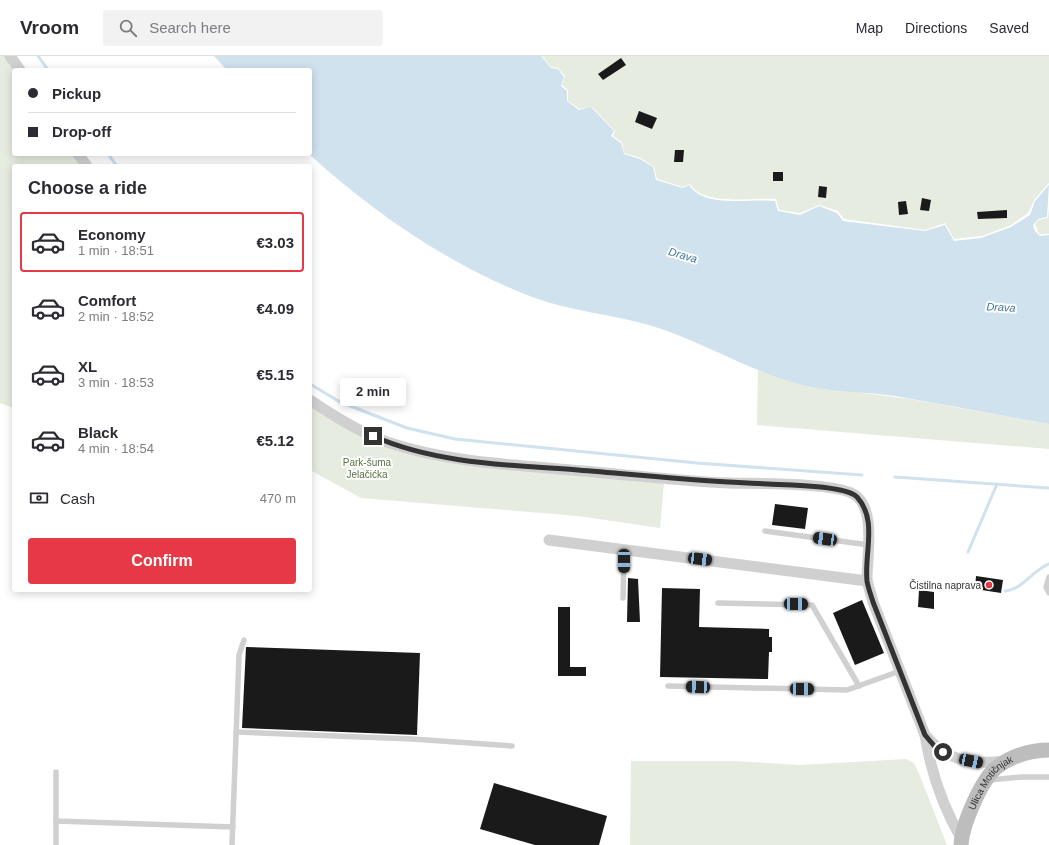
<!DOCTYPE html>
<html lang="en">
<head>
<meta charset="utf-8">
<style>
  body { margin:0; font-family:Helvetica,sans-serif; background:#f2f2f3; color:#2b2b33; height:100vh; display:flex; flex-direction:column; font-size:15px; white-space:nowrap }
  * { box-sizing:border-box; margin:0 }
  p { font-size:13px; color:#7c7c81 }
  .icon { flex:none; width:22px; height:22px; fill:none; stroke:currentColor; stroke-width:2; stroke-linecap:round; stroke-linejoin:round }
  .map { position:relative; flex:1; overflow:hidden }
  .drawer { position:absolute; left:12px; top:108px; width:300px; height:428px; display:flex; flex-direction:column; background:#fff; border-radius:4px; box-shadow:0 2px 10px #0003 }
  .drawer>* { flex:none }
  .banner { position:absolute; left:12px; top:12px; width:300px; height:88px; border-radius:4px; box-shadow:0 2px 10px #0003; display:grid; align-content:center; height:88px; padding:0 16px; background:#fff }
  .end { position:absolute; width:18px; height:18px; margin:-9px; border:5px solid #333; background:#fff; box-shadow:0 0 0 2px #fff }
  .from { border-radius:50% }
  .bubble { position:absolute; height:28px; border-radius:4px; background:#fff; box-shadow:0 2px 10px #0003; font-size:13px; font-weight:700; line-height:28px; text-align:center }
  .car { position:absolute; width:12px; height:24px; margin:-12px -6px; border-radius:5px; box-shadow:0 0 3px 1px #0007; background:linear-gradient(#222 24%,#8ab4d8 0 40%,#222 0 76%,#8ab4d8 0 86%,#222 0) }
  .banner b { display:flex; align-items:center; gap:14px; height:38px; font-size:15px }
  .banner b+b { border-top:1px solid #e1e1e2 }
  .banner i { width:10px; height:10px; background:#2b2b33 }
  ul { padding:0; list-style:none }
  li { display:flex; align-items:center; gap:12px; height:60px; margin:0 8px 6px; padding:0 8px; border:2px solid transparent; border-radius:4px }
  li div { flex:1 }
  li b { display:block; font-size:15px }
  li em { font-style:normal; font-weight:700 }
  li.current { border-color:#e63946 }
  li>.icon { width:36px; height:36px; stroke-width:1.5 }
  h2 { padding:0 16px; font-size:18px; line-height:48px }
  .pay { display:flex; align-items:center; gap:10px; height:44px; padding:0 16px; font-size:15px }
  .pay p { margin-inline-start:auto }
  .button { display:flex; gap:8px; margin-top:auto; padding:8px 16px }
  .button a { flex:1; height:46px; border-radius:4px; background:#e63946; color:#fff; font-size:16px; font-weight:700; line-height:46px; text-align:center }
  header { display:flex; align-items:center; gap:24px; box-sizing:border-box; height:56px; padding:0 20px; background:#fff; border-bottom:1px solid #e1e1e2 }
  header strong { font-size:19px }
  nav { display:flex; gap:22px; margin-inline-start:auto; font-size:14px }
  .search { width:280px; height:36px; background:#f2f2f3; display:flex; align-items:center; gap:10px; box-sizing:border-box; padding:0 14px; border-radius:4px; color:#7c7c81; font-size:15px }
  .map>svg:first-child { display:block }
  .green { fill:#e6ecdf }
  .water { fill:#cfe2ee }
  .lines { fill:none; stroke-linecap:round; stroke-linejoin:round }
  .stream { stroke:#cfe2ee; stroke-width:3 }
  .building { fill:#1a1a1a }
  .service { stroke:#d0d0d0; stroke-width:5.5 }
  .minor { stroke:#d0d0d0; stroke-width:11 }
  .secondary { stroke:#bdbdbd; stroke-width:15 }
  .route { stroke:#333; stroke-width:5 }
  .poi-dot { fill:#e63946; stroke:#fff; stroke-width:1.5 }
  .labels { text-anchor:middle; stroke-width:4; stroke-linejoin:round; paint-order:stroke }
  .park-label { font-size:10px; fill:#56703f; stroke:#fff }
  .poi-label { font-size:10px; fill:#333; stroke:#fff; text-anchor:end }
  .street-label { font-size:10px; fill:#333; stroke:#fff }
  .water-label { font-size:11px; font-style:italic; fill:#3f7597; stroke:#fff }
</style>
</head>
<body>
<header>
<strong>Vroom</strong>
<div class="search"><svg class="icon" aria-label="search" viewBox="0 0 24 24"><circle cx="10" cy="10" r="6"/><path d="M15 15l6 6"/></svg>Search here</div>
<nav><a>Map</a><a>Directions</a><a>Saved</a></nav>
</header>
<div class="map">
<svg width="1049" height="789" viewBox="0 0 1049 789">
  <rect width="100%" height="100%" fill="#fff"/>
  <g class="green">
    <polygon points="0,0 9,0 14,14 14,98 77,98 85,110 14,110 14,352 0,347"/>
    <path d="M542 0H1049V127L1035 143 1028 157 1011 169 982 180 954 183 945 167 925 174 844 163 838 155 819 149 800 157 779 154 776 143C752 141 705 151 690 128L683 131 657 123 654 111 641 102 624 97 622 86 613 80 615 75 592 51 580 53 568 45V34L562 29 565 20 558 12 551 11Z"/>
    <polygon points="1049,150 1049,178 1039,178 1035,168 1038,164 1048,162"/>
    <polygon points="758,314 832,333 910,343 1049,368 1049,393 757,369"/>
    <polygon points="310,348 389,389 664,426 660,472 578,460 361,442 310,414"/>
    <polygon points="906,703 914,707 920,720 947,789 630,789 631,705 733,705 801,709"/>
  </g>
  <path class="water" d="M214 0H541L551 12 558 13 564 21 561 30 567 35V45L579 54 591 51 614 75 611 80 621 87 624 98 640 103 653 111 656 124 683 132 689 129C705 153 750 142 775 145L778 155 800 159 819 150 837 157 843 165 925 175 945 169 954 185 981 182 1011 171 1030 159 1035 145 1049 129 1047 161 1038 163 1033 169 1035 175 1040 180 1049 179V368C998 359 946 349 895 340 866 336 834 336 807 330 751 317 703 285 649 269 611 258 569 255 532 241 449 209 374 157 309 98L310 14H227Z"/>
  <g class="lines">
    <g class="stream">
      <polyline points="38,0 48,14"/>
      <polyline points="108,98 117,110"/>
      <polyline points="310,328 340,346 407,372 455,383 697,407 862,419"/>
      <polyline points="895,421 1049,432"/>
      <polyline points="968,496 997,428"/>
      <path d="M1005 535C1022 534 1033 514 1049 508"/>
    </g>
  </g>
  <g class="building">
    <polygon points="621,2 626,9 603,24 598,18"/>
    <polygon points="639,55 657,62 652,73 635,66"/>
    <polygon points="675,94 684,94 683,106 674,106"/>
    <rect x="773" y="116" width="10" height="9"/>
    <polygon points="819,130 827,131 826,142 818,141"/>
    <polygon points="922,142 931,144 929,155 920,154"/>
    <polygon points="906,145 908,158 899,159 898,146"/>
    <polygon points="1007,154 1007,162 978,163 977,156"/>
    <polygon points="775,448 808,452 805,473 772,469"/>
    <polygon points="976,520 1003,524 1001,537 975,533"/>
    <polygon points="628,522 638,523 640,566 627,566"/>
    <polygon points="662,532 700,533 699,571 769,573 769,581 772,581 772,596 769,596 768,623 660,621"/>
    <polygon points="919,534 934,536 934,553 918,551"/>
    <polygon points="862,544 884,597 855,609 833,557"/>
    <polygon points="558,551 570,551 570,611 586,611 586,620 558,620"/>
    <polygon points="246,591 420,597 417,679 242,672"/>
    <polygon points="494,727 607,760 599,789 535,789 480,773"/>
  </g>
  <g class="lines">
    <g class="service">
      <polyline points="765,475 869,489"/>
      <polyline points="1049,521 1046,531 1049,537"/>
      <polyline points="623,542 624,493"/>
      <polyline points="718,547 812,549 859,630"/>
      <polyline points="668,630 847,634 900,615"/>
      <polyline points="236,676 412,683 512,690"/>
      <polyline points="989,724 1022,721 1049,721"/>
      <polyline points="56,765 233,771"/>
      <polyline points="56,789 56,716"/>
      <polyline points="232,789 239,599 244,584"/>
    </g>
    <g class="minor">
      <polyline points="10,0 20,14"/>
      <polyline points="78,98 87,110"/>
      <path d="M310 344C334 360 359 376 387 386 449 407 518 409 583 415 631 419 680 425 728 427 753 428 836 426 855 439 876 453 867 501 867 523 868 530 871 538 873 546L925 679C947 705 971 709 1005 705"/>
      <polyline points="549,484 867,525"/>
      <path d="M925 679C931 717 942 749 961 782"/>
    </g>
    <path class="secondary" id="s1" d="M961 789C962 769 981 724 997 711 1012 700 1031 694 1049 694"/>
  </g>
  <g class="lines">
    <path class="route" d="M373 380C436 408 510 409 578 414 641 419 704 426 768 428 785 429 845 429 857 441 878 464 864 497 867 525 868 532 871 539 873 546L925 679 936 692 943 696"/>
  </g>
  <circle class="poi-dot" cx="989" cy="529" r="4"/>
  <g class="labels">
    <g class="park-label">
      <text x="367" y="410">Park-šuma<tspan x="367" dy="12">Jelačićka</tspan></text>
    </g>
    <g class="poi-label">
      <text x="981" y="533">Čistilna naprava</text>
    </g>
    <g class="street-label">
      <text dy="4" stroke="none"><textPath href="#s1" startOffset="71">Ulica Motičnjak</textPath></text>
    </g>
    <g class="water-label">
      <text transform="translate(683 199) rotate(16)" y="4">Drava</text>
      <text transform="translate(1001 251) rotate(3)" y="4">Drava</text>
    </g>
  </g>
</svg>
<i class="end from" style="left:943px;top:696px"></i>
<i class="end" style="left:373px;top:380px"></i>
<div class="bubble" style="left:340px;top:322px;width:66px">2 min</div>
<i class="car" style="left:825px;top:483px;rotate:278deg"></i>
<i class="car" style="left:700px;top:503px;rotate:97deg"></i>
<i class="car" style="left:624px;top:505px;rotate:180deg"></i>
<i class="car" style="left:796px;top:548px;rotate:91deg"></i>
<i class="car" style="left:698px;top:631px;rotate:272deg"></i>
<i class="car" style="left:802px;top:633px;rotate:91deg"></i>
<i class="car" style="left:971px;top:705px;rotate:102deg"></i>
<div class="banner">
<b><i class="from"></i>Pickup</b>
<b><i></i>Drop-off</b>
</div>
<section class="drawer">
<h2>Choose a ride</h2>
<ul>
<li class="current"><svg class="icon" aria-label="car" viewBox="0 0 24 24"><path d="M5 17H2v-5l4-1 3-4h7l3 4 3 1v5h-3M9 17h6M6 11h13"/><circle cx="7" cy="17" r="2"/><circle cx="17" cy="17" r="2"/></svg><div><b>Economy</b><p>1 min · 18:51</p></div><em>€3.03</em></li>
<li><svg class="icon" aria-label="car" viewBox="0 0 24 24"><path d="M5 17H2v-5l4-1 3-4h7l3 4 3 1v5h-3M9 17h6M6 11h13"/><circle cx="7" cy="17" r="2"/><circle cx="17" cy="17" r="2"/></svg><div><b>Comfort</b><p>2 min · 18:52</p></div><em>€4.09</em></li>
<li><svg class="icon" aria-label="car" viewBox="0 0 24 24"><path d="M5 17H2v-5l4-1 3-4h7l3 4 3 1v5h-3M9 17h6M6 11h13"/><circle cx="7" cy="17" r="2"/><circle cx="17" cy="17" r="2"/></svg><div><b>XL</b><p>3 min · 18:53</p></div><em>€5.15</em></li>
<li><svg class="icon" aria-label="car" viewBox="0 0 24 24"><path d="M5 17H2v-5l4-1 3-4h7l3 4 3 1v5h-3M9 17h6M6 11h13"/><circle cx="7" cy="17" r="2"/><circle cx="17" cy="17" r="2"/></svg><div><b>Black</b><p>4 min · 18:54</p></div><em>€5.12</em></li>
</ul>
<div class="pay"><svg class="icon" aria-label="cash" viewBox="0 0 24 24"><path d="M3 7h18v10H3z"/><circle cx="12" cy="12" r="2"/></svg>Cash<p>470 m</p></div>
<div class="button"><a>Confirm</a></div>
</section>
</div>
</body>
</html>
